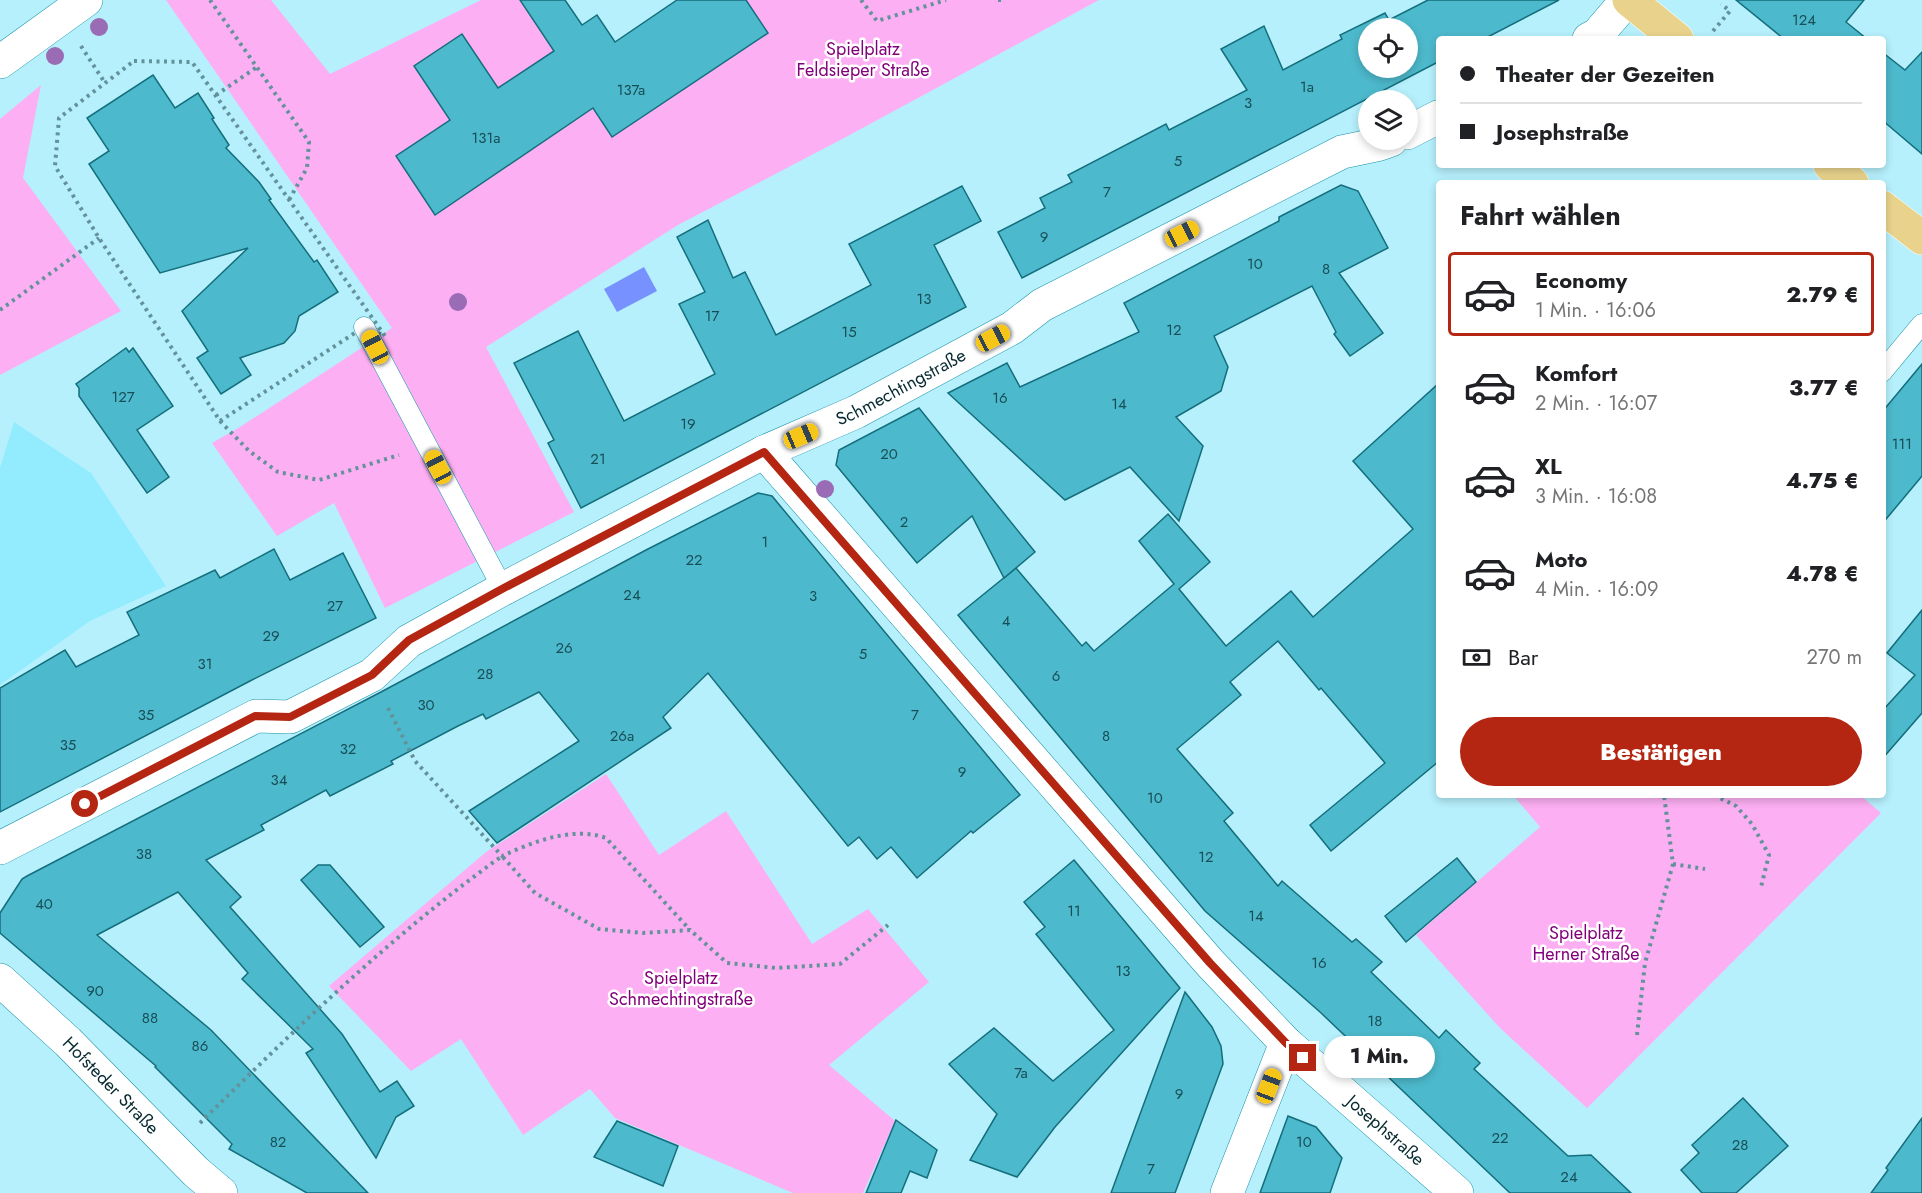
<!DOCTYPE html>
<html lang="de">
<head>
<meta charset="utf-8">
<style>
  body { margin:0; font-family:Jost,sans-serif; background:#f6f6f6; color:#202124; height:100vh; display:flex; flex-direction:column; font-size:22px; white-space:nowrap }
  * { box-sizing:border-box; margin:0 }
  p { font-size:20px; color:#757577 }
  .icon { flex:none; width:33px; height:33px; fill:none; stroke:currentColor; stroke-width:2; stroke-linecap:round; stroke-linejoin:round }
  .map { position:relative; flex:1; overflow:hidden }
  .panel { position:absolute; left:1436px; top:180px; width:450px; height:618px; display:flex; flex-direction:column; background:#fff; border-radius:6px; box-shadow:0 3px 9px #0003 }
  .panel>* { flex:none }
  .guide { position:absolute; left:1436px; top:36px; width:450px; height:132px; border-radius:6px; box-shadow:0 3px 9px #0003; display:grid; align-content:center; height:132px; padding:0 24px; background:#fff }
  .tools { position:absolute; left:1358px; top:18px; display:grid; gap:12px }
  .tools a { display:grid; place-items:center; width:60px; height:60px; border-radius:50%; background:#fff; box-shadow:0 3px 9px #0003; font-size:30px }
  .end { position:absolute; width:27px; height:27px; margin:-14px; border:8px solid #b42612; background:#fff; box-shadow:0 0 0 3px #fff }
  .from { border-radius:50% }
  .bubble { position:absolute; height:42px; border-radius:21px; background:#fff; box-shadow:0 3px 9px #0003; font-size:20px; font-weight:800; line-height:42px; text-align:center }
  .car { position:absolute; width:18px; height:36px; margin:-18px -9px; border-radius:8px; box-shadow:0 0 4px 2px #0007; background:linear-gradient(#f5c518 24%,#345 0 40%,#f5c518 0 76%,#345 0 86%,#f5c518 0) }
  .guide b { display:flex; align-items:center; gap:21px; height:57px; font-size:22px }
  .guide b+b { border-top:2px solid #e0e0e0 }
  .guide i { width:15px; height:15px; background:#202124 }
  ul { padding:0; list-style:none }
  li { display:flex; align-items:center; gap:18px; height:84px; margin:0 12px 9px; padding:0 12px; border:3px solid transparent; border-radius:6px }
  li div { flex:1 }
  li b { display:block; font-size:22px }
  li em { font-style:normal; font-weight:800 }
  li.selected { border-color:#b42612 }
  li>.icon { width:54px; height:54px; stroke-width:1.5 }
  h2 { padding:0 24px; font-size:27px; line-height:72px }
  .pay { display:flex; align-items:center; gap:15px; height:66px; padding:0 24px; font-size:22px }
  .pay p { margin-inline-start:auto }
  .action { display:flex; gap:12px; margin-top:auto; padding:12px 24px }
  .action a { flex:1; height:69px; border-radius:36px; background:#b42612; color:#fff; font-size:24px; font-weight:800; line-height:69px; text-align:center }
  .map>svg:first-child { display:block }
  .built { fill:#93ecfe }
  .green { fill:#fdaff3 }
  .water { fill:#7791fe }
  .building { fill:#4db9cc; stroke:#146e7c; stroke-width:1.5; fill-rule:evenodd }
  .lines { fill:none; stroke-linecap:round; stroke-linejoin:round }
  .service-casing { stroke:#1b94a7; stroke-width:21 }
  .minor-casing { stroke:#1b94a7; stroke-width:34 }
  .primary-casing { stroke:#fff; stroke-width:34 }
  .path { stroke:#63929b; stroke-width:4; stroke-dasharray:3 4.5; stroke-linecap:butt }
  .service { stroke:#fff; stroke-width:20 }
  .minor { stroke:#fff; stroke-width:33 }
  .primary { stroke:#e9d38c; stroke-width:33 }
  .tree { fill:#996cb5 }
  .route { stroke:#b42612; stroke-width:8 }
  .labels { text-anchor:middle; stroke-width:5; stroke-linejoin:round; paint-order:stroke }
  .number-label { font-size:15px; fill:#184e57 }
  .park-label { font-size:18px; fill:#82007b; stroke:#fff }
  .street-label { font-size:18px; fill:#062a30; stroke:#fff }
</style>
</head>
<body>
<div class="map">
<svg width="1922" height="1193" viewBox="0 0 1922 1193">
  <rect width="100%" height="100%" fill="#b6f0fc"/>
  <polygon class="built" points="14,422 91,473 166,586 90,621 0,685 0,468"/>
  <g class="green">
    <polygon points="166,0 271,0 330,74 481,0 520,0 612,137 768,33 746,0 1099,0 846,137 678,225 486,347 574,512 385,608 334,503 277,536 212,443 240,427 392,328"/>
    <polygon points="41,85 23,178 121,311 0,375 0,119"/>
    <polygon points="606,774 659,855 726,811 812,944 868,909 929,982 829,1065 895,1121 863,1193 793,1193 615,1118 590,1089 523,1135 461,1039 411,1071 329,986 486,852"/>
    <polygon points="1513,795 1860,795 1881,813 1587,1108 1500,1028 1416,935 1540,827"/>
  </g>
  <polygon class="water" points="644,267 657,291 617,312 604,289"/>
  <g class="building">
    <polygon points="520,0 565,0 582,25 597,15 615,42 677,0 746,0 768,33 612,137 593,108 435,215 396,156 450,120 414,66 462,34 498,88 554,51"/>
    <path d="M1428 0H1559L1484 39H1438V62L1022 278 998 232 1045 208 1040 198 1072 182 1068 175 1166 124 1169 130 1247 90 1221 49 1264 26 1283 70 1342 39 1340 35 1385 13 1389 20ZM1368 28H1407V68H1368Z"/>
    <polygon points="1736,0 1864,0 1846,22 1867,39 1784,39"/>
    <polygon points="1882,52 1905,70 1922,52 1922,154 1882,120"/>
    <polygon points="153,75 175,108 198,93 214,118 212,119 229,145 226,148 259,182 271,199 269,200 314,262 317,260 338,292 299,316 295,331 284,343 240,358 251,375 221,394 197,358 208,351 182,311 248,248 160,273 89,164 109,151 87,118"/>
    <polygon points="1341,185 1358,191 1388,248 1339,273 1383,333 1350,356 1334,334 1336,332 1312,286 1214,336 1228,367 1221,391 1176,417 1203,446 1179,521 1130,467 1065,500 948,393 1007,363 1020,387 1139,332 1124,303 1279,221 1279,217"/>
    <polygon points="962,186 981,221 934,245 966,307 581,508 548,443 554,440 514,363 578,331 624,421 715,374 679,304 705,292 677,237 708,220 733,278 745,272 776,335 871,285 849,244"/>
    <polygon points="126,348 129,352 133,348 173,406 137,430 169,477 147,493 79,396 79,388 76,384"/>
    <polygon points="1922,364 1922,476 1882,524 1882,412"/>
    <polygon points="1438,384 1438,762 1331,851 1310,825 1385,763 1321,688 1319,690 1278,641 1230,682 1241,695 1177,749 1233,813 1224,821 1278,886 1282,881 1352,942 1356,939 1382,962 1371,972 1439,1038 1446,1030 1480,1063 1474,1069 1568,1156 1591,1155 1631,1193 1510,1193 1320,1012 1205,911 958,615 1016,568 1082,646 1086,642 1094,651 1174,584 1139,541 1168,514 1210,562 1179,589 1226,646 1291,591 1313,617 1413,529 1353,461"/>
    <polygon points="919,408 1035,552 1004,578 972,516 917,563 836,465 839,450"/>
    <polygon points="758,493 772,496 1020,795 973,833 971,831 917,878 891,847 877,859 859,837 848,846 708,673 663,717 671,728 497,843 469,811 579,741 539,692 486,719 483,714 458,726 391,761 393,764 330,796 326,790 261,825 264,830 206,860 241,897 230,907 342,1034 380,1092 397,1081 414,1106 396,1117 376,1158 306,1053 313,1049 242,979 248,973 178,892 97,935 211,1030 368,1193 307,1193 229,1149 232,1144 155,1067 156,1066 0,933 0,913 22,879 27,876 381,692 646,550"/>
    <polygon points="274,549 290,580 343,553 376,618 250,681 0,812 0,688 65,650 76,667 139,635 127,612 215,570 220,578"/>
    <polygon points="1922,610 1922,713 1882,759 1882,711 1915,675 1887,653"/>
    <polygon points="1457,858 1476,882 1406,942 1385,916"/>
    <polygon points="1074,860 1180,988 1055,1127 1017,1177 970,1160 997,1114 949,1064 994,1028 1053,1081 1114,1030 1036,934 1045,927 1024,902"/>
    <polygon points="318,865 330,865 384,927 360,947 301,880"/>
    <polygon points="1185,992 1212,1027 1221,1046 1223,1064 1175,1193 1111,1193"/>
    <polygon points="1743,1098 1788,1146 1736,1193 1702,1193 1681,1170 1699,1153 1692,1145"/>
    <polygon points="1288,1116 1316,1127 1342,1158 1330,1193 1260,1193"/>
    <polygon points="1922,1118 1922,1193 1871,1193 1888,1170 1886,1168"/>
    <polygon points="896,1120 937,1150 927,1178 910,1171 901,1193 866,1193"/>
    <polygon points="617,1121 678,1146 663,1186 594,1157"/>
  </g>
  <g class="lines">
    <g class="service-casing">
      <g id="service">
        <polyline points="364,327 503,589"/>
        <polyline points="1882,372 1922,324"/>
      </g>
    </g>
    <g class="minor-casing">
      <g id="minor">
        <polyline points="1589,39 1597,35 1627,0"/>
        <polyline points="0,62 86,0"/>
        <polyline points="1407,133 1438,117"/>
        <path id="s1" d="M764 452 1210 963 1286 1043 1457 1193"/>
        <path id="s2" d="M0 848 256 716 290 717 372 675 409 641 503 589 764 452 856 412 1012 328 1042 305 1342 152 1380 144 1391 140"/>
        <path id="s3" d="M0 980 68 1042 196 1172 221 1193"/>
        <polyline points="1227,1193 1286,1043"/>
      </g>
    </g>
    <g class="primary-casing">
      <g id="primary">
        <polyline points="1629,0 1677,39"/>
        <polyline points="1830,165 1852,183"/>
        <polyline points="1882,207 1922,238"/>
      </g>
    </g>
    <g class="path">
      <polyline points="210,0 309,142 307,168 289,200"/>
      <polyline points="861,0 877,21 946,0"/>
      <polyline points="998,0 1004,0"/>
      <polyline points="1713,31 1730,11 1721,4"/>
      <polyline points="81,46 105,83"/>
      <polygon points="134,61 192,62 385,336 364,327 220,421 99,238 55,166 59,118"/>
      <polyline points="216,95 257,67"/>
      <polyline points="0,310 99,238"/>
      <polyline points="220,421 249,451 278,472 319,480 399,455"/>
      <path d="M388 708 415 761 502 856C533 842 572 826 606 838L690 930"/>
      <polyline points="1714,795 1736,806 1752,824 1769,855 1761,887"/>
      <polyline points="1673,864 1705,869"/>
      <polyline points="1637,1035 1645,963 1673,864 1664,795"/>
      <path d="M200 1123C295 1029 393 934 502 856L535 893 599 929 643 933 690 930 727 963 776 968 840 964 888 925"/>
    </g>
    <use href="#service" class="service"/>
    <use href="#minor" class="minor"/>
    <use href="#primary" class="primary"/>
  </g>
  <g class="tree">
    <circle cx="99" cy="27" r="9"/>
    <circle cx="55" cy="56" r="9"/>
    <circle cx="458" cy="302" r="9"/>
    <circle cx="825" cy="489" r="9"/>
  </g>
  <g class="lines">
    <polyline class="route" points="85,804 255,716 290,717 372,675 409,640 502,589 764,452 1210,963 1286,1043 1303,1058"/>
  </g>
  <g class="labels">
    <g class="number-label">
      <text x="1804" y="25">124</text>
      <text x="1307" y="92">1a</text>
      <text x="631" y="95">137a</text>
      <text x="1248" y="108">3</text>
      <text x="486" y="143">131a</text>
      <text x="1178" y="166">5</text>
      <text x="1107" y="197">7</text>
      <text x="1044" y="242">9</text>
      <text x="1255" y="269">10</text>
      <text x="1326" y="274">8</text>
      <text x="924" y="304">13</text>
      <text x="712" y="321">17</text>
      <text x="1174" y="335">12</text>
      <text x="849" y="337">15</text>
      <text x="123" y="402">127</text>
      <text x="1000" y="403">16</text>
      <text x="1119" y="409">14</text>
      <text x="688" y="429">19</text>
      <text x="1902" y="449">111</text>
      <text x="889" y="459">20</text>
      <text x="598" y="464">21</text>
      <text x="904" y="527">2</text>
      <text x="765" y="547">1</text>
      <text x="694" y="565">22</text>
      <text x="632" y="600">24</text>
      <text x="813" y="601">3</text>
      <text x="335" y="611">27</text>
      <text x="1006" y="626">4</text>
      <text x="271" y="641">29</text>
      <text x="564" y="653">26</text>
      <text x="863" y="659">5</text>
      <text x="205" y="669">31</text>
      <text x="485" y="679">28</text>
      <text x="1056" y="681">6</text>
      <text x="426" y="710">30</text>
      <text x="146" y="720">35</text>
      <text x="915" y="720">7</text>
      <text x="622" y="741">26a</text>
      <text x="1106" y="741">8</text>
      <text x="68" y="750">35</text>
      <text x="348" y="754">32</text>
      <text x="962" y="777">9</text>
      <text x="279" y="785">34</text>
      <text x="1155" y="803">10</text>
      <text x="144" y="859">38</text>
      <text x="1206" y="862">12</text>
      <text x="44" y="909">40</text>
      <text x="1074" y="916">11</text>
      <text x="1256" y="921">14</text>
      <text x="1319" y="968">16</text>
      <text x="1123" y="976">13</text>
      <text x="95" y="996">90</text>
      <text x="150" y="1023">88</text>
      <text x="1375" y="1026">18</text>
      <text x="200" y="1051">86</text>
      <text x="1021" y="1078">7a</text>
      <text x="1179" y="1099">9</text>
      <text x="1500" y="1143">22</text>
      <text x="278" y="1147">82</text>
      <text x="1304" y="1147">10</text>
      <text x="1740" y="1150">28</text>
      <text x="1151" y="1174">7</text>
      <text x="1569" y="1182">24</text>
    </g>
    <g class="park-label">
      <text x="863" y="55">Spielplatz<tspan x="863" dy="21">Feldsieper Straße</tspan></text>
      <text x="1586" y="939">Spielplatz<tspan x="1586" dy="21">Herner Straße</tspan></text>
      <text x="681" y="984">Spielplatz<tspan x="681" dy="21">Schmechtingstraße</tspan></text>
    </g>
    <g class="street-label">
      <text dy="6" stroke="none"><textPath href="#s2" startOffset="1018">Schmechtingstraße</textPath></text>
      <text dy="6" stroke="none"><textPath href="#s3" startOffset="153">Hofsteder Straße</textPath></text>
      <text dy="6" stroke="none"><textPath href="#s1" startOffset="921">Josephstraße</textPath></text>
    </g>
  </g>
</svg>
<div class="tools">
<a><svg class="icon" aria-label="locate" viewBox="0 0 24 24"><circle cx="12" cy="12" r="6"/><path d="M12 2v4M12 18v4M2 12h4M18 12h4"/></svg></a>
<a><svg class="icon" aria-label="layers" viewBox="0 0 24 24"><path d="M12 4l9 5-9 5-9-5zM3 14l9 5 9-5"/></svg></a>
</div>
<i class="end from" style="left:85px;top:804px"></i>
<i class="end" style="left:1303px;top:1058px"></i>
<div class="bubble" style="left:1324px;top:1036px;width:111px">1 Min.</div>
<i class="car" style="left:1182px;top:234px;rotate:63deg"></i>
<i class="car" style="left:993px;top:338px;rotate:62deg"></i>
<i class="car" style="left:375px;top:347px;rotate:332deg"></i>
<i class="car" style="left:801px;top:436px;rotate:67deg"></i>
<i class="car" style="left:438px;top:467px;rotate:332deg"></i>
<i class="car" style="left:1269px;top:1086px;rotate:21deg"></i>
<div class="guide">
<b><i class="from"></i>Theater der Gezeiten</b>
<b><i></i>Josephstraße</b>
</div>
<section class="panel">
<h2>Fahrt wählen</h2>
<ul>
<li class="selected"><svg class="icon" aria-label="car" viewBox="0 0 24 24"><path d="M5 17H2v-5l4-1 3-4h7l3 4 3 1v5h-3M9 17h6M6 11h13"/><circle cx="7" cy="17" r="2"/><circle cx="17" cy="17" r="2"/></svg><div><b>Economy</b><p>1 Min. · 16:06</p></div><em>2.79 €</em></li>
<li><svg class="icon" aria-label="car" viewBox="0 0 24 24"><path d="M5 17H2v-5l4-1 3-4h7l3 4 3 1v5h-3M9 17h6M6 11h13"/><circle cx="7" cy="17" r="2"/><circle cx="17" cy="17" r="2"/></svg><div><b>Komfort</b><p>2 Min. · 16:07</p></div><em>3.77 €</em></li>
<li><svg class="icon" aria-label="car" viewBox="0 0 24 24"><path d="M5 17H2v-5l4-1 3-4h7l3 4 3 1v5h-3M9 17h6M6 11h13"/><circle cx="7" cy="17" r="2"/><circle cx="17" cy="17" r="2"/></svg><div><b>XL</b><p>3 Min. · 16:08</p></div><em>4.75 €</em></li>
<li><svg class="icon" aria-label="car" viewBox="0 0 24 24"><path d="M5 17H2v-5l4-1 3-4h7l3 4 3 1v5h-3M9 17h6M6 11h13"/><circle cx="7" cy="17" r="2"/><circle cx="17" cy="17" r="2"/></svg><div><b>Moto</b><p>4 Min. · 16:09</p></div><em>4.78 €</em></li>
</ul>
<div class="pay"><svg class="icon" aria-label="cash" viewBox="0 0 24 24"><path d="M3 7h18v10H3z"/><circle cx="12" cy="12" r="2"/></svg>Bar<p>270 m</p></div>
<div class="action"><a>Bestätigen</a></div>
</section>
</div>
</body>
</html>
